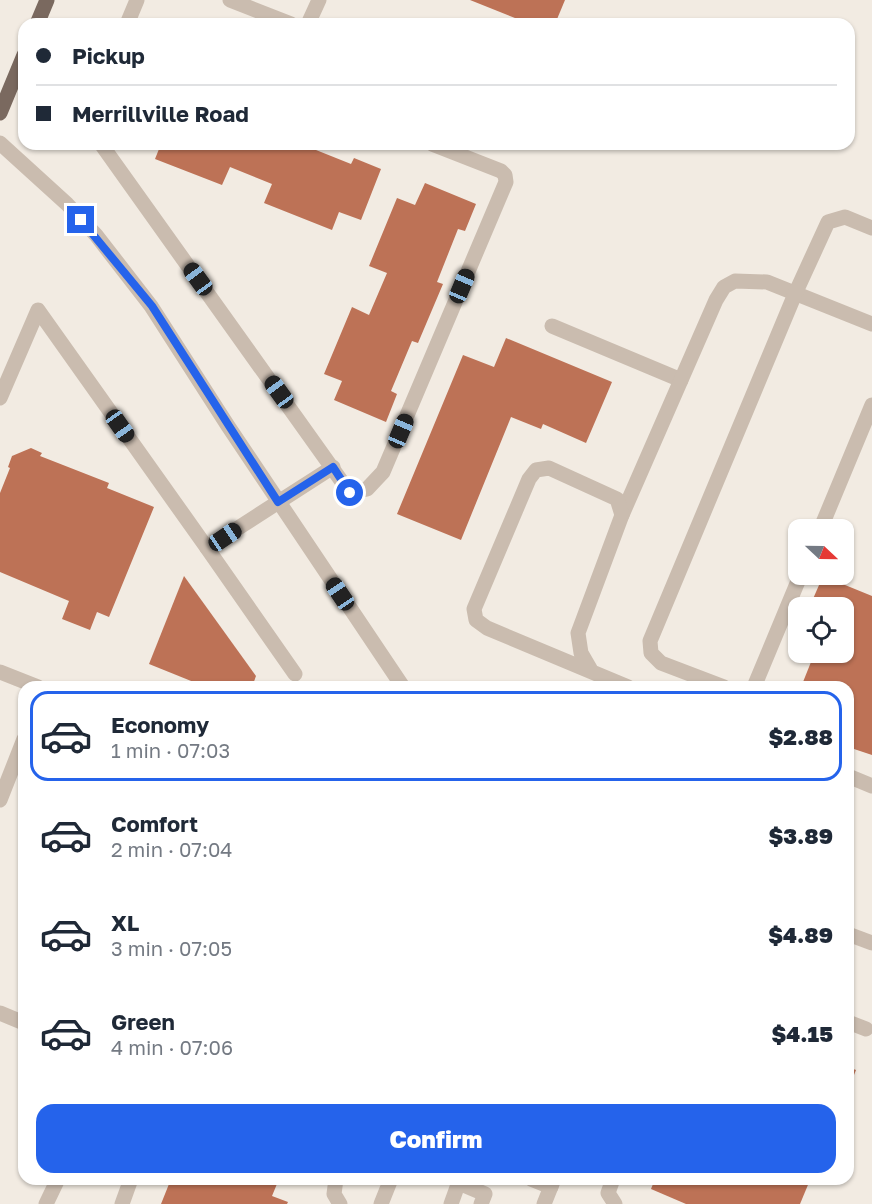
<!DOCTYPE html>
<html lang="en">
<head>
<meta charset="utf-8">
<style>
  body { margin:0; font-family:"Golos Text",sans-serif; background:#f6f6f7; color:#1f2937; height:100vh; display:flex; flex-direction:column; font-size:22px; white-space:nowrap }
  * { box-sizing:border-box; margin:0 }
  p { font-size:20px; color:#747a83 }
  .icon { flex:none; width:33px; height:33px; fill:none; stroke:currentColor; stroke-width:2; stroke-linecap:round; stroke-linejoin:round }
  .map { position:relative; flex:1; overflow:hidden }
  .side { position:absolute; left:18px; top:681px; width:836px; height:504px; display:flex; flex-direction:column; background:#fff; border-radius:18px; box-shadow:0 2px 4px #0004 }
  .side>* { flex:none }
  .guide { position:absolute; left:18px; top:18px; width:837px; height:132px; border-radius:18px; box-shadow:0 2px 4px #0004; display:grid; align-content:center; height:132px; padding:0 18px; background:#fff }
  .needle { width:39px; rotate:112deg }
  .controls { position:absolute; left:788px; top:519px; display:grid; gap:12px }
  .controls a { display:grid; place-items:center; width:66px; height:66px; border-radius:12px; background:#fff; box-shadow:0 2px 4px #0004; font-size:30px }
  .end { position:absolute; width:27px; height:27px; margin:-14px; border:8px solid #2563eb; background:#fff; box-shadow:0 0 0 3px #fff }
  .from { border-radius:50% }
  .car { position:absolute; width:18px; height:36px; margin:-18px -9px; border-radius:8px; box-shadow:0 0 4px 2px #0007; background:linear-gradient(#222 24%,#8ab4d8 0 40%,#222 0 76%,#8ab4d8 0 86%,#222 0) }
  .guide b { display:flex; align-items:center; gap:21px; height:57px; font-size:22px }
  .guide b+b { border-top:2px solid #e0e1e3 }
  .guide i { width:15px; height:15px; background:#1f2937 }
  ul { padding:10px 0 0; list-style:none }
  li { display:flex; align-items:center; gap:18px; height:90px; margin:0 12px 9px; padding:0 6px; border:3px solid transparent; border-radius:18px }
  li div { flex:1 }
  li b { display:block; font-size:22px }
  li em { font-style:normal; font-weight:800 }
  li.selected { border-color:#2563eb }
  li>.icon { width:54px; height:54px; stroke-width:1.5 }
  .button { display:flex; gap:12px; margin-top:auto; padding:12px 18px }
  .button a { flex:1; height:69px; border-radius:18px; background:#2563eb; color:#fff; font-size:24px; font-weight:800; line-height:69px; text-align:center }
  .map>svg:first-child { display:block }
  .building { fill:#bd7256 }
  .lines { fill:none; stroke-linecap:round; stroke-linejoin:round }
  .minor { stroke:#cabcaf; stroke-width:15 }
  .major { stroke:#7a695f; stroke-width:15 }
  .route { stroke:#2563eb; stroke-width:8 }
</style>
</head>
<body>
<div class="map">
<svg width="872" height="1204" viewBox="0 0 872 1204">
  <rect width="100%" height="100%" fill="#f2ebe2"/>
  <g class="building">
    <polygon points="470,0 565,0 555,24 530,24"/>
    <polygon points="161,144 301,144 351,164 354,158 381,169 361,220 339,212 332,230 264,203 272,184 230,167 222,185 155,159"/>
    <polygon points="425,183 476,204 465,231 458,229 437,282 443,284 418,343 412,341 391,391 397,394 386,422 334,400 342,381 324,374 352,307 369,315 387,273 369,266 397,198 415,205"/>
    <polygon points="506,338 612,382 586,443 543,424 541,429 511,417 461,540 397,514 463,355 494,367"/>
    <polygon points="31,448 42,453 40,456 109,483 107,488 154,507 109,617 97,612 90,630 62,619 69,601 0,572 0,493 10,468 8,467 12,456"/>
    <polygon points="184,576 256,676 252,687 206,687 149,664"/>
    <polygon points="823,576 872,596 872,755 848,747 848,687 801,687 815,652 843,652 843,608 809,608"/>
    <polygon points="848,1067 856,1070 848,1090"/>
    <polygon points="171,1179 279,1179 272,1196 288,1202 287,1204 161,1204"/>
    <polygon points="655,1179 808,1179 810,1180 800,1204 686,1204 651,1189"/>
  </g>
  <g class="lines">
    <g class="minor">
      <polyline points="230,0 291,24"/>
      <polyline points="127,24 137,0"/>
      <polyline points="308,24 319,0"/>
      <polyline points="0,143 67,204 96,235 151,306 228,426 403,687"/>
      <polyline points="101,144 350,493 367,489 383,472 506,182 505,175 501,171 432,144"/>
      <polyline points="552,326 681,380"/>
      <polyline points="0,398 38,310 207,548 333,467"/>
      <polyline points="622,515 716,300 724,287 735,281 767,282 872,324"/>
      <polyline points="820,530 872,405"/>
      <polyline points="207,548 295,674"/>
      <polyline points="0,672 38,687"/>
      <polyline points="592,672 581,653 578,633 622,515 617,499 549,468 536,470 529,479 474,609 476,620 487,628 628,687"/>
      <polyline points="724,687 661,663 651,653 650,641 795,294 828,222 845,217 872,228"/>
      <polyline points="754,687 801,574"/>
      <polyline points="848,776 872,786"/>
      <polyline points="0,800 24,739"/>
      <polyline points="848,934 872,943"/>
      <polyline points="0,1013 24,1023"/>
      <polyline points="848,1022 866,1029"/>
      <polyline points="336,1179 334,1194 340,1204"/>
      <polyline points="531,1179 551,1187"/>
      <polyline points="613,1179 608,1193 615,1204"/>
      <polyline points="459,1183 485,1194 481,1204"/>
      <polyline points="46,1204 58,1179"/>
      <polyline points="122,1204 131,1179"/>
      <polyline points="381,1204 391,1179"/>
      <polyline points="451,1204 460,1179"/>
      <polyline points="544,1204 554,1179"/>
    </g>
    <g class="major">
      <polyline points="37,24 47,0"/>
      <polyline points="0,113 24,55"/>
    </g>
  </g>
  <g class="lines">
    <polyline class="route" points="81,220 152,306 278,502 333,467 350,493"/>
  </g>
</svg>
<div class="controls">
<a><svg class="needle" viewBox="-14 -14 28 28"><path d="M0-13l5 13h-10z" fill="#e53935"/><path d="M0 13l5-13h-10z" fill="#747a83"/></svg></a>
<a><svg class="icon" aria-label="locate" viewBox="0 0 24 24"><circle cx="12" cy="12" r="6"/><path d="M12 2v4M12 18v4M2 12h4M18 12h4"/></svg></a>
</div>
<i class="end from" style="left:350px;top:493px"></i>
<i class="end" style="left:81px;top:220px"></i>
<i class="car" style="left:198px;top:279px;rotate:324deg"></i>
<i class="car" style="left:462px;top:286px;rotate:23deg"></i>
<i class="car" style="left:279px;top:392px;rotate:324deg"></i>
<i class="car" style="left:120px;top:426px;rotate:145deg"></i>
<i class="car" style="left:401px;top:431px;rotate:23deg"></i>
<i class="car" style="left:225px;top:537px;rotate:56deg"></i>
<i class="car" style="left:340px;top:594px;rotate:326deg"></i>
<div class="guide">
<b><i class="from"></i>Pickup</b>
<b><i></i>Merrillville Road</b>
</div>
<section class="side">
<ul>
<li class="selected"><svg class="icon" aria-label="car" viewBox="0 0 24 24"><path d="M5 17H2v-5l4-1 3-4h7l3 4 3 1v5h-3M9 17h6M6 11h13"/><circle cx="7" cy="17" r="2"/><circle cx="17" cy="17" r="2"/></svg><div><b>Economy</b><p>1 min · 07:03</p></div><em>$2.88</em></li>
<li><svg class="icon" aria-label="car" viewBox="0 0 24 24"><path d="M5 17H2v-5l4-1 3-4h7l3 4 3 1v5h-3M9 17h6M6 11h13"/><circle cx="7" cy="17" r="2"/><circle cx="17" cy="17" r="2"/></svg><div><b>Comfort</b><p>2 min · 07:04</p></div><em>$3.89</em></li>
<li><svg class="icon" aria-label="car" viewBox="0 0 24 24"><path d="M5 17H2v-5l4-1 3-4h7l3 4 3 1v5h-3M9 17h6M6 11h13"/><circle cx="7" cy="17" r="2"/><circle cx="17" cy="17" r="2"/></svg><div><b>XL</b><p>3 min · 07:05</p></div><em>$4.89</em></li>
<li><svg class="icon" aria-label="car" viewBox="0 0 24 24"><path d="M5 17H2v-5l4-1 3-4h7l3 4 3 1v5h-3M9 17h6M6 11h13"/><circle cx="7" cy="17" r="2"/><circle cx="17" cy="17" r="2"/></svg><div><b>Green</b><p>4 min · 07:06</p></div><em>$4.15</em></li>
</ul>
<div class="button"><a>Confirm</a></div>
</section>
</div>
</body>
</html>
